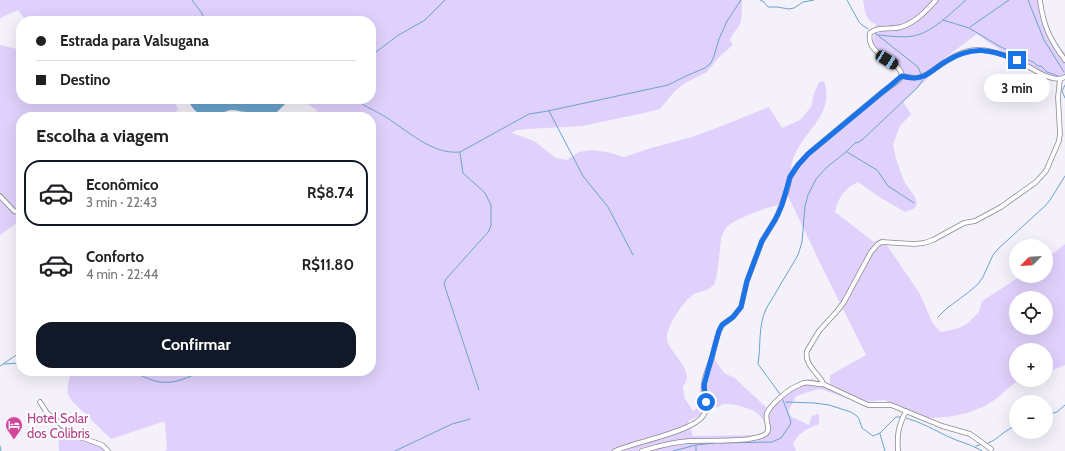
<!DOCTYPE html>
<html lang="pt">
<head>
<meta charset="utf-8">
<style>
  body { margin:0; font-family:Cabin,sans-serif; background:#f6f6f6; color:#202124; height:100vh; display:flex; flex-direction:column; font-size:15px; white-space:nowrap }
  * { box-sizing:border-box; margin:0 }
  p { font-size:13px; color:#757577 }
  .icon { flex:none; width:22px; height:22px; fill:none; stroke:currentColor; stroke-width:2; stroke-linecap:round; stroke-linejoin:round }
  .map { position:relative; flex:1; overflow:hidden }
  .drawer { position:absolute; left:16px; top:112px; width:360px; height:264px; display:flex; flex-direction:column; background:#fff; border-radius:16px; box-shadow:0 4px 16px #0002 }
  .drawer>* { flex:none }
  .banner { position:absolute; left:16px; top:16px; width:360px; height:88px; border-radius:16px; box-shadow:0 4px 16px #0002; display:grid; align-content:center; height:88px; padding:0 20px; background:#fff }
  .needle { width:26px; rotate:246deg }
  .fabs { position:absolute; left:1009px; top:239px; display:grid; gap:8px }
  .fabs a { display:grid; place-items:center; width:44px; height:44px; border-radius:50%; background:#fff; box-shadow:0 4px 16px #0002; font-size:20px }
  .end { position:absolute; width:18px; height:18px; margin:-9px; border:5px solid #1a73e8; background:#fff; box-shadow:0 0 0 2px #fff }
  .from { border-radius:50% }
  .bubble { position:absolute; height:28px; border-radius:14px; background:#fff; box-shadow:0 4px 16px #0002; font-size:13px; font-weight:700; line-height:28px; text-align:center }
  .car { position:absolute; width:12px; height:24px; margin:-12px -6px; border-radius:5px; box-shadow:0 0 3px 1px #0007; background:linear-gradient(#222 24%,#8ab4d8 0 40%,#222 0 76%,#8ab4d8 0 86%,#222 0) }
  .banner b { display:flex; align-items:center; gap:14px; height:38px; font-size:15px }
  .banner b+b { border-top:1px solid #e0e0e0 }
  .banner i { width:10px; height:10px; background:#202124 }
  ul { padding:0; list-style:none }
  li { display:flex; align-items:center; gap:12px; height:66px; margin:0 8px 6px; padding:0 12px; border:2px solid transparent; border-radius:16px }
  li div { flex:1 }
  li b { display:block; font-size:15px }
  li em { font-style:normal; font-weight:700 }
  li.selected { border-color:#111827 }
  li>.icon { width:36px; height:36px; stroke-width:1.5 }
  h2 { padding:0 20px; font-size:18px; line-height:48px }
  .cta { display:flex; gap:8px; margin-top:auto; padding:8px 20px }
  .cta a { flex:1; height:46px; border-radius:16px; background:#111827; color:#fff; font-size:16px; font-weight:700; line-height:46px; text-align:center }
  .map>svg:first-child { display:block }
  .green { fill:#e0d0fc; fill-rule:evenodd }
  .water { fill:#6ba3cc }
  .lines { fill:none; stroke-linecap:round; stroke-linejoin:round }
  .stream { stroke:#6ba3cc; stroke-width:1 }
  .street-casing { stroke:#8b8791; stroke-width:5.5 }
  .street { stroke:#fff; stroke-width:4 }
  .route { stroke:#1a73e8; stroke-width:5 }
  .labels { text-anchor:middle; stroke-width:4; stroke-linejoin:round; paint-order:stroke }
  .hotel-label { font-size:13px; fill:#b23c85; stroke:#fff; text-anchor:start }
</style>
</head>
<body>
<div class="map">
<svg width="1065" height="451" viewBox="0 0 1065 451">
  <rect width="100%" height="100%" fill="#f4f1fb"/>
  <g class="green">
    <path d="M0 0H742C741 8 743 18 739 26 736 31 732 34 730 40L733 45 719 57 707 72 685 83 674 92 660 109 644 113 582 126 526 129 514 131 512 133 534 141 556 158 567 160 579 152 591 150 607 152 624 157 651 148 692 137 714 129 769 107 782 128 800 120 811 107 814 93 819 82 824 81C837 118 795 135 791 168L805 157 846 119 868 103 901 72 895 64 877 56 872 47 876 24C865 21 865 10 863 0H1039V4C1046 21 1051 39 1065 53V75L1063 78 1059 80C1030 67 1002 53 977 34L946 57 926 80 903 102 911 114 900 126 893 144 896 159 901 173 905 183 915 197 917 203 915 208 905 212 881 198 858 182C846 187 837 199 835 212L874 242 882 238 920 294 933 324 941 332 955 329 961 327 968 323 979 312 982 301 1021 276H1046V259L1065 244V365L1046 373V350H1016V380H1022L1013 384 996 399 985 406 967 413 947 417 927 418 884 400 863 402 849 399 821 389 815 390 796 396 789 410V413L792 417 809 425 812 416 819 414V424C807 429 799 432 793 444L796 451H165L167 449 165 423 162 422 111 439 71 400C71 399 68 394 68 394 66 387 71 378 70 371H371V117H314L317 110 299 99H371V21H25L24 18 18 10 0 18ZM788 190V196L823 269 866 355 830 375V386C825 383 818 380 812 379 795 378 779 399 768 409L741 384 735 378 724 373 711 354C706 368 695 389 703 404L693 411 684 397 683 386C697 373 670 353 667 340 665 328 684 300 694 294 698 292 702 292 706 290 709 289 711 287 714 285 719 271 719 254 721 239 722 236 724 230 726 228 732 220 767 207 778 205ZM1016 298H1046V328H1016ZM724 404C731 404 737 405 743 407 758 411 762 416 768 430L762 435 693 436 688 421Z"/>
    <polygon points="0,45 21,50 21,99 174,99 178,110 172,114 163,117 21,117 21,220 0,235"/>
    <polygon points="64,425 83,438 106,446 107,451 59,451 58,428"/>
  </g>
  <path class="water" d="M188 99H289V100L274 115 254 116C247 110 247 113 239 111 232 109 224 110 220 117 204 117 194 115 188 99Z"/>
  <g class="lines">
    <g class="stream">
      <polyline points="192,0 201,12 206,21"/>
      <polyline points="760,0 764,2 768,7 777,7 789,9 794,8 803,2 814,0"/>
      <polyline points="847,0 859,22 862,25 868,29"/>
      <polyline points="1028,0 1044,40 1064,72"/>
      <polyline points="943,20 969,28 999,46 1033,62 1038,66 1041,66 1047,72 1058,76"/>
      <polyline points="970,27 1009,0"/>
      <polyline points="875,33 918,67 921,74"/>
      <path d="M879 35C888 36 905 38 913 36 932 33 952 12 966 0"/>
      <polyline points="371,56 397,36 425,20 445,0"/>
      <polyline points="1065,85 1062,91 1065,98"/>
      <path d="M354 99C364 106 374 110 384 116 407 130 432 155 460 152L529 114 548 111 668 85 686 76 705 68 710 64 713 59 719 39 727 21 741 0"/>
      <polyline points="549,111 583,176 608,207 633,255"/>
      <polyline points="847,152 877,170 888,186 914,203"/>
      <polyline points="460,153 463,173 485,193 491,205 491,225 489,231 446,279 444,284 479,390"/>
      <polyline points="938,317 946,309 970,291 978,284 983,277 993,255 999,248 1045,206 1050,200 1065,176"/>
      <polyline points="4,364 21,363"/>
      <polyline points="0,366 21,352"/>
      <path d="M130 371C139 374 151 381 160 382 174 384 189 378 200 371"/>
      <path d="M780 394 758 364C761 346 758 326 766 309L798 255 802 242 805 206 808 195 816 179 826 168 847 151 855 143 859 142 862 140 917 88 923 80"/>
      <polyline points="786,402 815,403 829,405 851,412 857,416 859,419 862,428 873,436 880,433 896,417 900,417"/>
      <polyline points="1046,415 1057,412 1065,405"/>
      <path d="M906 418C921 422 934 430 947 436 959 442 971 444 982 451"/>
      <polyline points="880,434 885,451"/>
      <polyline points="720,443 772,442 781,438 790,425 791,422 783,400"/>
      <path d="M988 443C994 441 997 438 1002 434 1006 431 1011 428 1016 425"/>
      <polyline points="0,446 1,451"/>
      <polyline points="976,446 980,445"/>
      <polyline points="395,451 452,424 470,419"/>
      <polyline points="673,451 696,445 715,443"/>
      <polyline points="696,451 696,446"/>
    </g>
    <g class="street-casing">
      <g id="street">
        <path d="M1040 0C1043 25 1050 40 1065 60"/>
        <path d="M902 76C908 77 914 79 920 77 926 76 931 72 936 68 949 59 963 49 980 50 992 50 1004 55 1015 59 1028 65 1052 85 1065 77"/>
        <polyline points="0,196 14,211 21,213"/>
        <polyline points="823,384 868,405 891,405 942,426 970,434 991,449"/>
        <polyline points="40,402 47,413 68,430 80,437 102,445 108,451"/>
        <path d="M615 451C633 442 700 431 705 412 708 403 703 393 704 384 705 375 709 366 712 358 714 349 716 340 719 331L722 325 733 317 741 307 747 281 762 241 775 220 778 214 787 190 790 177 798 165 808 154 881 93 899 80 902 76C900 59 865 56 870 33 877 26 891 30 901 27 916 22 925 12 936 0"/>
        <path d="M642 451C658 446 673 442 690 441 710 440 746 443 764 435 773 431 764 420 767 413 771 404 790 388 799 385 802 383 807 382 811 383 815 383 818 385 823 384L822 381C816 372 804 363 807 351L819 331 838 310 844 302 871 252 878 244 882 242 914 244 924 243 933 240 964 223 975 221 1001 207 1036 182 1046 171 1059 141 1060 134 1058 97 1060 79"/>
        <path d="M898 451C897 434 898 427 906 411"/>
      </g>
    </g>
    <use href="#street" class="street"/>
  </g>
  <g class="lines">
    <path class="route" d="M706 402 704 385 719 331 722 325 733 317 741 307 747 281 762 241 775 220 778 214 782 205 790 177 798 165 808 154 902 76C910 78 916 79 924 76 932 72 938 66 945 62 972 45 990 49 1017 60"/>
  </g>
  <defs>
    <g id="hotel-pin" transform="scale(0.9)"><path d="M0 17L-7.5 6A9.5 9.5 0 1 1 7.5 6Z" fill="#d1479c" stroke="#fff"/><path d="M-6-4.5h1.5V1H6V5H4.5V3h-9V5H-6ZM-4 0a1.8 1.8 0 1 1 3.6 0ZM.5 0V-2.5h3Q6-2.5 6 0Z" fill="#fff"/></g>
  </defs>
  <g fill-rule="evenodd">
    <use href="#hotel-pin" x="14" y="425"/>
  </g>
  <g class="labels">
    <g class="hotel-label">
      <text x="27" y="423">Hotel Solar<tspan x="27" dy="15">dos Colibris</tspan></text>
    </g>
  </g>
</svg>
<div class="fabs">
<a><svg class="needle" viewBox="-14 -14 28 28"><path d="M0-13l5 13h-10z" fill="#e53935"/><path d="M0 13l5-13h-10z" fill="#757577"/></svg></a>
<a><svg class="icon" aria-label="locate" viewBox="0 0 24 24"><circle cx="12" cy="12" r="6"/><path d="M12 2v4M12 18v4M2 12h4M18 12h4"/></svg></a>
<a>+</a>
<a>−</a>
</div>
<i class="end from" style="left:706px;top:402px"></i>
<i class="end" style="left:1017px;top:60px"></i>
<div class="bubble" style="left:984px;top:74px;width:66px">3 min</div>
<i class="car" style="left:887px;top:60px;rotate:122deg"></i>
<div class="banner">
<b><i class="from"></i>Estrada para Valsugana</b>
<b><i></i>Destino</b>
</div>
<section class="drawer">
<h2>Escolha a viagem</h2>
<ul>
<li class="selected"><svg class="icon" aria-label="car" viewBox="0 0 24 24"><path d="M5 17H2v-5l4-1 3-4h7l3 4 3 1v5h-3M9 17h6M6 11h13"/><circle cx="7" cy="17" r="2"/><circle cx="17" cy="17" r="2"/></svg><div><b>Econômico</b><p>3 min · 22:43</p></div><em>R$8.74</em></li>
<li><svg class="icon" aria-label="car" viewBox="0 0 24 24"><path d="M5 17H2v-5l4-1 3-4h7l3 4 3 1v5h-3M9 17h6M6 11h13"/><circle cx="7" cy="17" r="2"/><circle cx="17" cy="17" r="2"/></svg><div><b>Conforto</b><p>4 min · 22:44</p></div><em>R$11.80</em></li>
</ul>
<div class="cta"><a>Confirmar</a></div>
</section>
</div>
</body>
</html>
